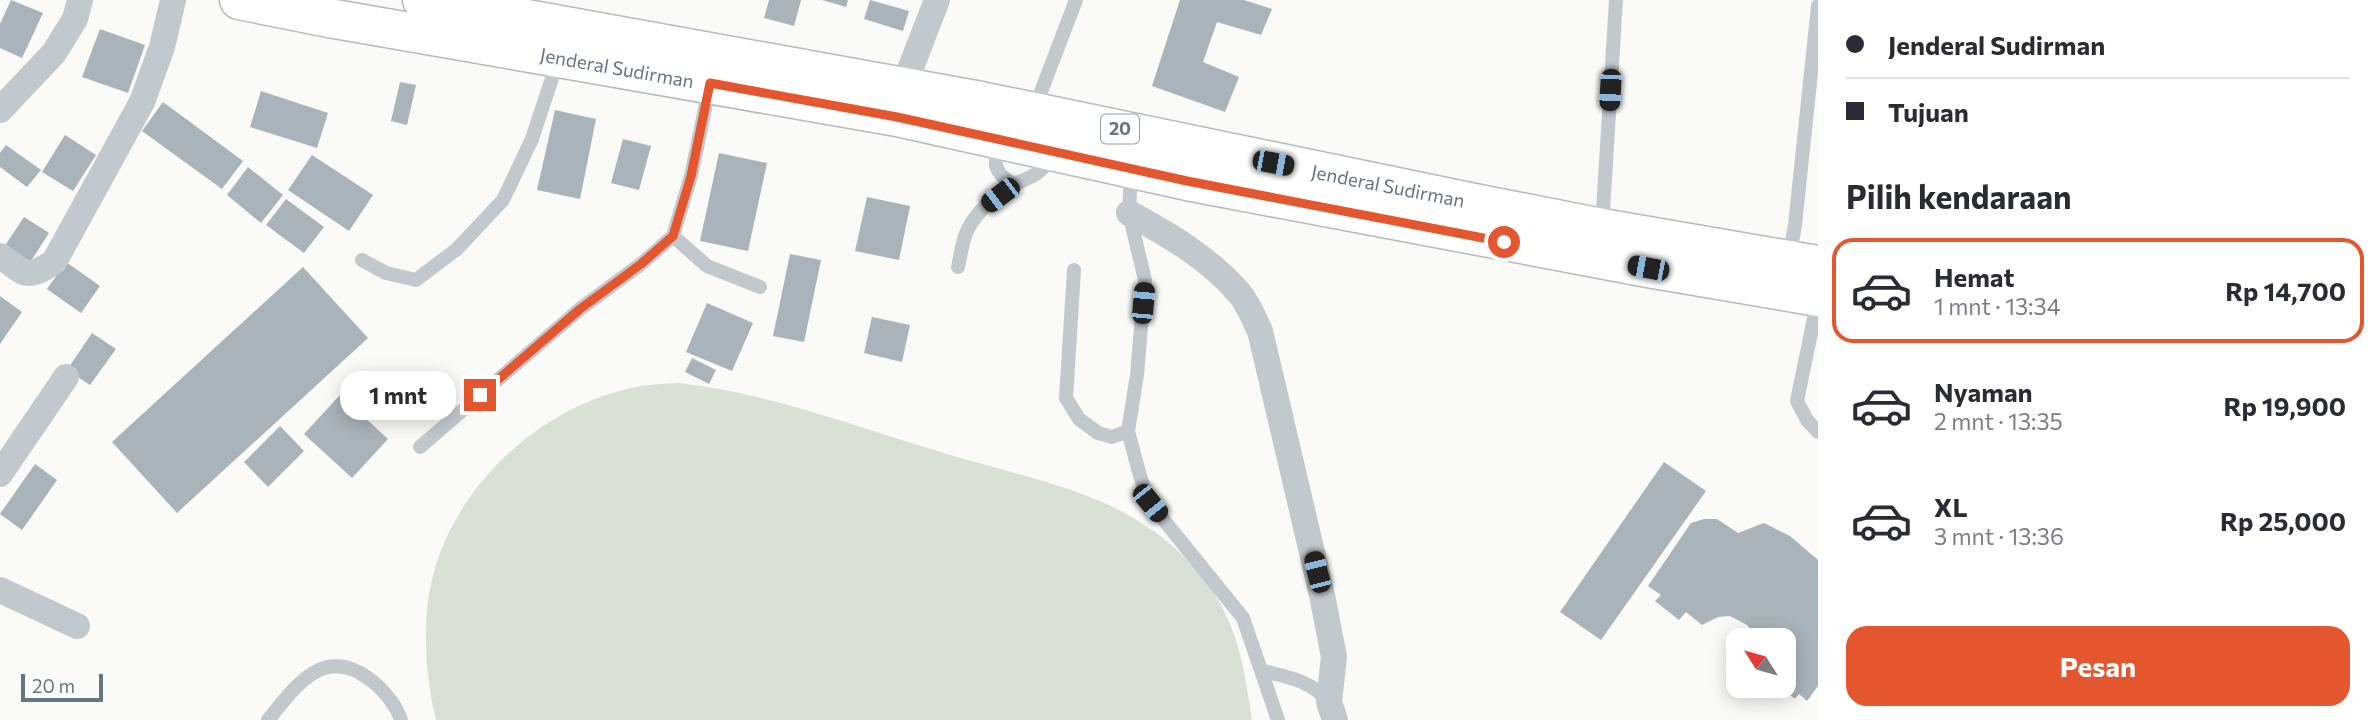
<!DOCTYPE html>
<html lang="id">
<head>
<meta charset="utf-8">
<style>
  body { margin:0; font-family:Commissioner,sans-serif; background:#f7f7f7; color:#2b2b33; height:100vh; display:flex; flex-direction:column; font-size:26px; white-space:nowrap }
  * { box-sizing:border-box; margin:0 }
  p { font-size:23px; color:#7c7c81 }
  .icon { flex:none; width:38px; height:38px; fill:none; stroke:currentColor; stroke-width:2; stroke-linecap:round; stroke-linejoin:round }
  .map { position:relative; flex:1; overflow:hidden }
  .panel { display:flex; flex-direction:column; background:#fff; width:560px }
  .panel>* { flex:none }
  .guide { display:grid; align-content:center; height:154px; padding:0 28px; background:#fff }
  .needle { width:46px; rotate:307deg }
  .fabs { position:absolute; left:1726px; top:628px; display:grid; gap:14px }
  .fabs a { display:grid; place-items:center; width:70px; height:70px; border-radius:14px; background:#fff; box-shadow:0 4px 18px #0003; font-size:35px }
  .scale { position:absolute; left:21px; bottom:18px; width:82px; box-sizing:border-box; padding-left:7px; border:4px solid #657683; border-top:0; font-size:19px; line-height:24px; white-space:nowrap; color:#657683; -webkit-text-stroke:5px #fff; paint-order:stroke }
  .end { position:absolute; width:32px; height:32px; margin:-16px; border:9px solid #e4572e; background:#fff; box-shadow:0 0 0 4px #fff }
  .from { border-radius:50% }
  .bubble { position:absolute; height:49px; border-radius:21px; background:#fff; box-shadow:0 4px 18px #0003; font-size:23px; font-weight:700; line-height:49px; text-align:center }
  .car { position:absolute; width:21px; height:42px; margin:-21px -10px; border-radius:9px; box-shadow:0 0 5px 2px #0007; background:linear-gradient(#222 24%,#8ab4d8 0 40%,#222 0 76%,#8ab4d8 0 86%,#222 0) }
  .guide b { display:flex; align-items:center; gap:24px; height:66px; font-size:26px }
  .guide b+b { border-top:2px solid #e1e1e2 }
  .guide i { width:18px; height:18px; background:#2b2b33 }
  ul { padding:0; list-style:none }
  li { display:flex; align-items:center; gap:21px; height:105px; margin:0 14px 10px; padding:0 14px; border:4px solid transparent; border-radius:21px }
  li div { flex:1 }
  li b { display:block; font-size:26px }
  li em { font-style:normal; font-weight:700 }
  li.on { border-color:#e4572e }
  li>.icon { width:63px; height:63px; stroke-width:1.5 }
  h2 { padding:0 28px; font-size:32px; line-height:84px }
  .cta { display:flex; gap:14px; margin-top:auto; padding:14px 28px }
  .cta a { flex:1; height:80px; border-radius:21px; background:#e4572e; color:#fff; font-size:28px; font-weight:700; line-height:80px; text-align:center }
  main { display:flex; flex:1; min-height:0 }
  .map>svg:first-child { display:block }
  .green { fill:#dadfd7 }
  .building { fill:#aab3b9 }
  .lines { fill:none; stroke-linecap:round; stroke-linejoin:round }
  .trunk-casing { stroke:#b4b9bd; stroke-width:41 }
  .service { stroke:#c3c8cc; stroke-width:14 }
  .minor { stroke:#c3c8cc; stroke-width:26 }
  .trunk { stroke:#fff; stroke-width:38 }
  .route { stroke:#e4572e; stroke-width:9 }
  .labels { text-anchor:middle; stroke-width:7; stroke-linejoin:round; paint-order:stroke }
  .shield { fill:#fff; stroke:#939fa8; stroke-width:2 }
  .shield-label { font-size:18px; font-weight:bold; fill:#657683 }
  .street-label { font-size:19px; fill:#657683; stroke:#fff }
</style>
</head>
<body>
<main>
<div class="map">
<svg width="1818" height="720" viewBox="0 0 1818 720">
  <rect width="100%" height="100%" fill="#fafaf8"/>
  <path class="green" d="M678 383C770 393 856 427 944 453 999 470 1059 482 1111 506 1138 519 1168 539 1188 561 1236 612 1242 654 1252 720H436C425 674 421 618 434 572 459 481 544 405 636 387 650 384 664 384 678 383Z"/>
  <g class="building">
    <polygon points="11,0 43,13 22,58 0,48 0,24"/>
    <polygon points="769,0 801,0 794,26 764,18"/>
    <polygon points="822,0 848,0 846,7"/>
    <polygon points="870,0 909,11 903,31 864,19"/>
    <polygon points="1180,0 1244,0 1272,9 1261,35 1217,22 1203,62 1239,77 1225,112 1152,86"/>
    <polygon points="100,29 145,45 128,93 82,77"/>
    <polygon points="400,82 416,85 407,125 391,121"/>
    <polygon points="261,91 328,113 317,148 250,127"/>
    <polygon points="163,102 243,161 222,189 142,131"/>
    <polygon points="555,110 596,119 580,199 537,190"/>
    <polygon points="65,135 96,155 73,191 42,172"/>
    <polygon points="623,139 651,146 639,190 611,183"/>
    <polygon points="6,145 41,170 27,187 0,167 0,153"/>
    <polygon points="719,153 767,163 748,251 700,241"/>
    <polygon points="312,155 373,195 349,231 288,190"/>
    <polygon points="248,167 283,195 261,223 227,195"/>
    <polygon points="867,197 910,206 899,260 855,251"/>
    <polygon points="286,199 324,227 304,253 266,225"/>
    <polygon points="24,217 49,233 29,264 4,247"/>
    <polygon points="790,254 821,260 804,342 773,336"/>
    <polygon points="66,262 100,286 81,313 47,289"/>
    <polygon points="303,267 368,338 177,513 112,442"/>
    <polygon points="0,296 22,312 0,344"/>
    <polygon points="707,303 753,323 732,371 686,352"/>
    <polygon points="872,317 910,325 902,362 864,353"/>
    <polygon points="92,333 116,349 90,385 67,370"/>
    <polygon points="692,358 716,370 709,384 685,372"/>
    <polygon points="340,395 388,439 352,478 304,434"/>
    <polygon points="280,426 304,451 268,487 244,462"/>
    <polygon points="1664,462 1706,491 1601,640 1560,612"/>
    <polygon points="35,464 57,480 22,530 0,514"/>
    <polygon points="1704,519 1717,519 1738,533 1764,523 1790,536 1818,560 1818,686 1807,701 1799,694 1795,699 1779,686 1783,686 1783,640 1759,640 1759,638 1747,625 1730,616 1718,617 1702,625 1686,612 1679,620 1655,601 1661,595 1648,586 1691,523"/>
  </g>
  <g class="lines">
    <g class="trunk-casing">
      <g id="trunk">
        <polyline points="239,0 329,18 897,117 1187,181 1648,268 1818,297"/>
        <polyline points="422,0 981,101 1475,203 1602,228 1818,265"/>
      </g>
    </g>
    <g class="service">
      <polyline points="1034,110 1076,0"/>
      <path d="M1000 140C994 163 991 171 1014 185"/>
      <polyline points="1131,172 1129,213 1145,280 1137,375 1128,431 1140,476 1150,503 1243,618 1278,720"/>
      <polyline points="1602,227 1616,0"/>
      <polyline points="673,236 707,266 760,287"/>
      <polyline points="1789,259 1795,225 1818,6"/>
      <polyline points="362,260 386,273 416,280 457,249 503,200 532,139 558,60"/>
      <path d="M958 267C961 255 962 240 968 229 977 212 997 192 1015 184 1036 175 1040 174 1053 155"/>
      <polyline points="1074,270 1066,398 1079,419 1098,433 1112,437 1128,431"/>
      <polyline points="1818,299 1797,401 1807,420 1818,432"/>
      <polyline points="420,447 580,309 641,264 673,236 691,176 710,85"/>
      <path d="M1263 671C1289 677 1311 681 1329 702"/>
      <path d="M268 720C295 687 323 645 368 678 381 687 396 704 401 720"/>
    </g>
    <g class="minor">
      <polyline points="900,104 911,67 937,0"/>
      <polyline points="0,110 54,53 75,19 80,0"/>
      <path d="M1129 213C1169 235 1209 258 1239 293 1248 303 1254 319 1260 331L1322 595 1334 657 1329 702 1335 720"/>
      <path d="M0 256C26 273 24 281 54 262L142 102 162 47 173 0"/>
      <polyline points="0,474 66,377"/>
      <polyline points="0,590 77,626"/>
    </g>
    <use href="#trunk" class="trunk"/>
  </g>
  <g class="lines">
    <polyline class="route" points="480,395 580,309 641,264 673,236 691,176 710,83 897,117 1187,181 1504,242"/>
  </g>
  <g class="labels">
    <rect class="shield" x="1101" y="114.5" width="38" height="29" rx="5"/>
    <g class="shield-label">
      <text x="1120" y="135">20</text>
    </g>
    <g class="street-label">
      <text transform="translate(617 68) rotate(10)" y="7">Jenderal Sudirman</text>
      <text transform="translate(1388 186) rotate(11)" y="7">Jenderal Sudirman</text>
    </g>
  </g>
</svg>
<div class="fabs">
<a><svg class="needle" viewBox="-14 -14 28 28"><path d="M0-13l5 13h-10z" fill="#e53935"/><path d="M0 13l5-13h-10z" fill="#7c7c81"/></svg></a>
</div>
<div class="scale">20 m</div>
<i class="end from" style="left:1504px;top:242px"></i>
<i class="end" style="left:480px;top:395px"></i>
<div class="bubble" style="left:340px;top:371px;width:116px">1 mnt</div>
<i class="car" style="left:1610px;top:90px;rotate:183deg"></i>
<i class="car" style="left:1273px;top:163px;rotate:101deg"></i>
<i class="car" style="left:1000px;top:195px;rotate:233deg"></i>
<i class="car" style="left:1648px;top:268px;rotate:281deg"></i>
<i class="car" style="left:1143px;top:303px;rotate:5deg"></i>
<i class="car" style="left:1150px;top:503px;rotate:141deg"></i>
<i class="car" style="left:1317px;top:572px;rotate:346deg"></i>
</div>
<section class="panel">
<div class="guide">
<b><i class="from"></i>Jenderal Sudirman</b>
<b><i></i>Tujuan</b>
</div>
<h2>Pilih kendaraan</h2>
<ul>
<li class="on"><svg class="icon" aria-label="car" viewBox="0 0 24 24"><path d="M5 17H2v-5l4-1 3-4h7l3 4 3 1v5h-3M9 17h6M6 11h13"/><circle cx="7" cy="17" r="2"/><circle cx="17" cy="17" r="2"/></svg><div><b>Hemat</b><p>1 mnt · 13:34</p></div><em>Rp 14,700</em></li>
<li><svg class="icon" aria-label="car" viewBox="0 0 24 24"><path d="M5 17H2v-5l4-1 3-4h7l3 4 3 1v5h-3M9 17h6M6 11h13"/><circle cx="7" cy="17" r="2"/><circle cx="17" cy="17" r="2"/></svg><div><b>Nyaman</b><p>2 mnt · 13:35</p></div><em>Rp 19,900</em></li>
<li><svg class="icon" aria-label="car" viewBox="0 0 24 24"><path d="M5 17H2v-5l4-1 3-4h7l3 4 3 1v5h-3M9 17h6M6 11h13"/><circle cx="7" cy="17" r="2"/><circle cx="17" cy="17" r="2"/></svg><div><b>XL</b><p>3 mnt · 13:36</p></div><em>Rp 25,000</em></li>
</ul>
<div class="cta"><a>Pesan</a></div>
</section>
</main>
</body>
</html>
